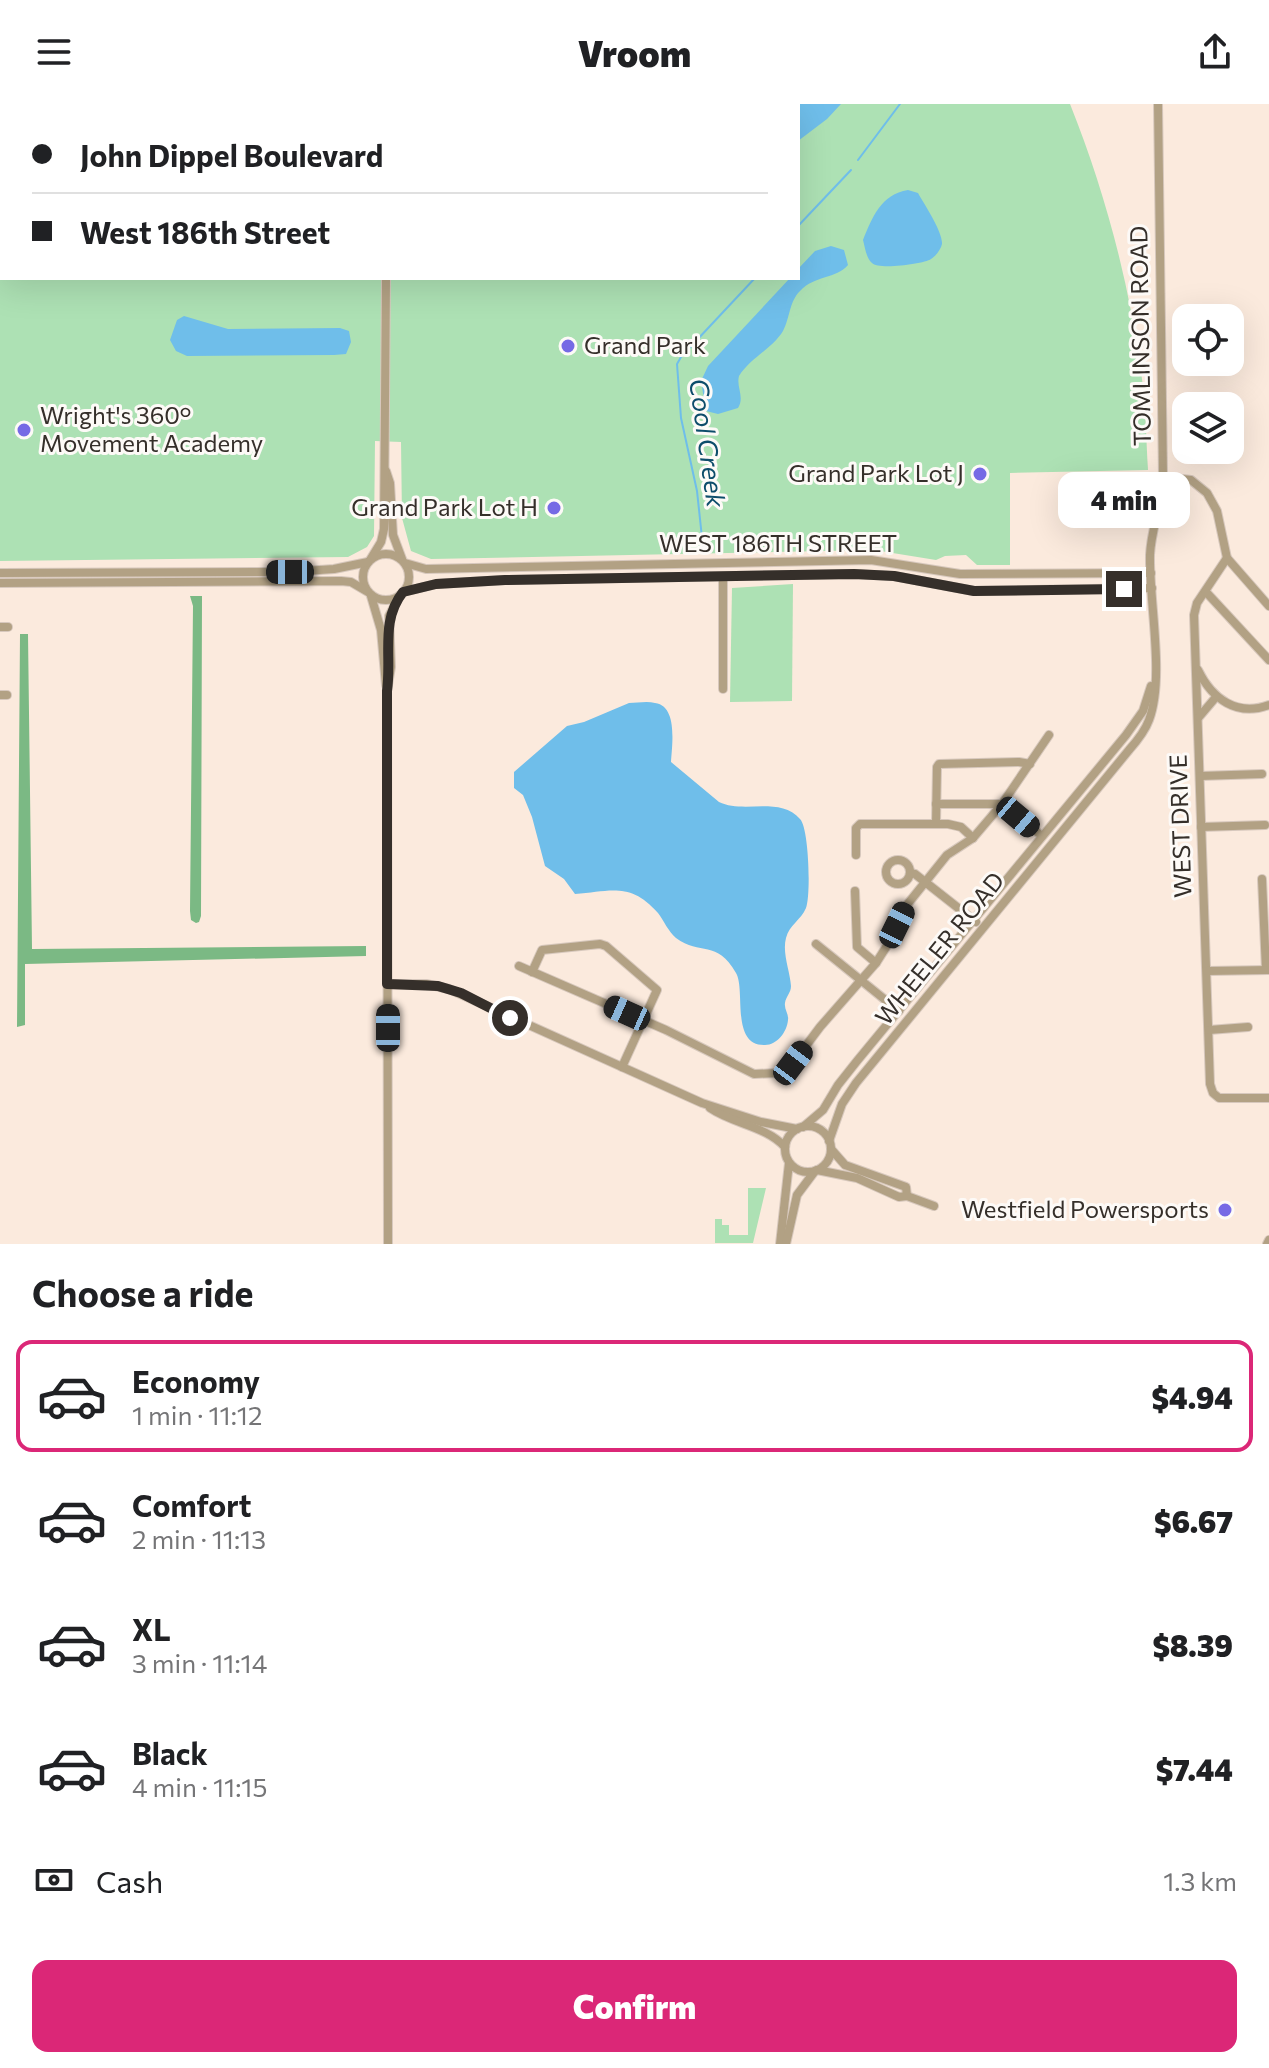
<!DOCTYPE html>
<html lang="en">
<head>
<meta charset="utf-8">
<style>
  body { margin:0; font-family:Commissioner,sans-serif; background:#f2f2f2; color:#202124; height:100vh; display:flex; flex-direction:column; font-size:30px; white-space:nowrap }
  * { box-sizing:border-box; margin:0 }
  p { font-size:26px; color:#757577 }
  .icon { flex:none; width:44px; height:44px; fill:none; stroke:currentColor; stroke-width:2; stroke-linecap:round; stroke-linejoin:round }
  .map { position:relative; height:1140px; overflow:hidden }
  .side { display:flex; flex-direction:column; background:#fff; flex:1 }
  .side>* { flex:none }
  .banner { position:absolute; left:0px; top:0px; width:800px; height:176px; box-shadow:0 8px 32px #0002; display:grid; align-content:center; height:176px; padding:0 32px; background:#fff }
  .buttons { position:absolute; left:1172px; top:200px; display:grid; gap:16px }
  .buttons a { display:grid; place-items:center; width:72px; height:72px; border-radius:16px; background:#fff; box-shadow:0 8px 32px #0002; font-size:40px }
  .end { position:absolute; width:36px; height:36px; margin:-18px; border:10px solid #352f2a; background:#fff; box-shadow:0 0 0 4px #fff }
  .from { border-radius:50% }
  .bubble { position:absolute; height:56px; border-radius:16px; background:#fff; box-shadow:0 8px 32px #0002; font-size:26px; font-weight:800; line-height:56px; text-align:center }
  .car { position:absolute; width:24px; height:48px; margin:-24px -12px; border-radius:10px; box-shadow:0 0 6px 2px #0007; background:linear-gradient(#222 24%,#8ab4d8 0 40%,#222 0 76%,#8ab4d8 0 86%,#222 0) }
  .banner b { display:flex; align-items:center; gap:28px; height:76px; font-size:30px }
  .banner b+b { border-top:2px solid #e0e0e0 }
  .banner i { width:20px; height:20px; background:#202124 }
  ul { padding:0; list-style:none }
  li { display:flex; align-items:center; gap:24px; height:112px; margin:0 16px 12px; padding:0 16px; border:4px solid transparent; border-radius:16px }
  li div { flex:1 }
  li b { display:block; font-size:30px }
  li em { font-style:normal; font-weight:800 }
  li.active { border-color:#db2777 }
  li>.icon { width:72px; height:72px; stroke-width:1.5 }
  h2 { padding:0 32px; font-size:36px; line-height:96px }
  .pay { display:flex; align-items:center; gap:20px; height:88px; padding:0 32px; font-size:30px }
  .pay p { margin-inline-start:auto }
  .cta { display:flex; gap:16px; margin-top:auto; padding:16px 32px }
  .cta a { flex:1; height:92px; border-radius:16px; background:#db2777; color:#fff; font-size:32px; font-weight:800; line-height:92px; text-align:center }
  header { display:flex; justify-content:space-between; align-items:center; height:104px; padding:0 32px; background:#fff; font-size:36px; font-weight:800 }
  .map>svg:first-child { display:block }
  .green { fill:#ade1b4; fill-rule:evenodd }
  .forest { fill:#7bb984 }
  .water { fill:#6fbeea }
  .lines { fill:none; stroke-linecap:round; stroke-linejoin:round }
  .stream { stroke:#6fbeea; stroke-width:2 }
  .minor-casing { stroke:#d7c8bd; stroke-width:10 }
  .minor { stroke:#b2a184; stroke-width:8 }
  .route { stroke:#352f2a; stroke-width:10 }
  .poi-dot { fill:#766ae5; stroke:#fdfaf7; stroke-width:3 }
  .labels { text-anchor:middle; stroke-width:6; stroke-linejoin:round; paint-order:stroke }
  .street-label { font-size:24px; fill:#352f2a; stroke:#fdfaf7 }
  .poi-label { font-size:24px; fill:#352f2a; stroke:#fdfaf7; text-anchor:end }
  .water-label { font-size:26px; font-style:italic; fill:#0d4d6b; stroke:#fdfaf7 }
</style>
</head>
<body>
<header><svg class="icon" aria-label="menu" viewBox="0 0 24 24"><path d="M4 6h16M4 12h16M4 18h16"/></svg>Vroom<svg class="icon" aria-label="share" viewBox="0 0 24 24"><path d="M12 15V3M7 8l5-5 5 5M5 13v7h14v-7"/></svg></header>
<div class="map">
<svg width="1269" height="1140" viewBox="0 0 1269 1140">
  <rect width="100%" height="100%" fill="#fbeadd"/>
  <g class="green">
    <path d="M0 0H1070C1104 85 1129 177 1141 268 1146 300 1146 334 1148 366L1010 369V461H977L966 451 945 452 936 456 874 446 431 455 411 447 402 414 401 338 375 337 374 432 367 443 348 453 0 457ZM2 2H798V174H2Z"/>
    <polygon points="793,480 792,597 730,598 732,484"/>
    <polygon points="748,1084 766,1084 753,1139 715,1139 715,1115 722,1115 722,1121 729,1121 729,1131 748,1131"/>
  </g>
  <g class="forest">
    <polygon points="190,492 202,492 201,812 199,818 196,819 191,816 190,807 193,502"/>
    <polygon points="20,530 28,530 32,845 366,842 366,852 25,860 25,921 17,923"/>
  </g>
  <g class="water">
    <polygon points="798,0 841,0 827,15 798,37"/>
    <path d="M908 86 918 89C924 100 943 128 942 140 941 145 936 152 931 155 924 160 878 166 872 159 866 154 865 143 863 136 872 114 881 90 908 86Z"/>
    <path d="M831 142 844 146 848 161C836 175 815 171 800 187 789 198 790 214 783 227 772 245 750 254 739 272 736 283 745 293 738 304L718 310 706 307 701 277 708 262 790 174H798V165L815 147Z"/>
    <polygon points="184,212 228,225 340,224 349,227 351,238 346,250 334,251 187,252 176,247 170,236 177,216"/>
    <path d="M629 599C637 599 647 597 655 599 678 602 672 641 671 658L719 698C743 710 780 692 800 715 809 724 811 791 806 804 801 816 789 821 786 834 782 849 790 867 791 882 791 889 786 892 785 899 784 905 789 910 788 916 787 928 777 941 765 941 730 942 746 886 736 869 717 835 700 852 676 834 668 827 664 817 658 809 631 778 611 787 575 790L564 775 545 762 532 713 523 691 514 684V668L567 622 584 618Z"/>
  </g>
  <g class="lines">
    <g class="stream">
      <polyline points="858,56 900,0"/>
      <polyline points="798,122 851,66"/>
      <polyline points="703,443 697,387 681,314 677,260 681,253 755,174"/>
    </g>
    <g class="minor-casing">
      <g id="minor">
        <polyline points="330,0 332,2"/>
        <polyline points="386,367 390,379 393,431 402,455"/>
        <polyline points="1163,373 1191,376 1207,389 1217,407 1227,454 1269,502"/>
        <circle cx="386" cy="473" r="23"/>
        <polyline points="1227,454 1197,499 1194,511 1210,980 1213,989 1219,994 1269,994"/>
        <polyline points="370,456 381,438 384,425 386,174"/>
        <polyline points="405,459 426,465 871,456 960,470 1151,469"/>
        <polyline points="0,469 290,468 334,465 368,458"/>
        <polyline points="723,473 723,585"/>
        <polyline points="0,479 341,477 351,478 368,488"/>
        <polyline points="403,488 436,480 505,476 854,470 894,472 974,487 1152,484"/>
        <polyline points="1206,488 1269,556"/>
        <polyline points="371,492 381,526 386,581"/>
        <polyline points="0,523 8,523"/>
        <path d="M1198 566C1212 595 1237 613 1269 601"/>
        <polyline points="0,591 7,591"/>
        <polyline points="1199,613 1216,593"/>
        <polyline points="1200,672 1262,670"/>
        <polyline points="936,700 1002,700 1042,732"/>
        <polyline points="936,720 937,663 939,660 1019,658 1030,660"/>
        <polyline points="1201,723 1265,721"/>
        <polyline points="856,751 856,724 860,720 948,720 961,723 973,734"/>
        <circle cx="898" cy="768" r="12"/>
        <polyline points="910,769 915,770 976,818"/>
        <polyline points="1262,775 1266,866"/>
        <polyline points="855,787 857,843 876,859"/>
        <polyline points="816,840 899,907"/>
        <polyline points="519,862 666,926 754,970 777,969 793,959 820,923 876,859 890,837 906,802 947,751 973,734 1002,700 1049,631"/>
        <polyline points="1207,867 1268,866"/>
        <polyline points="532,868 542,846 600,840 606,842 657,886 622,963"/>
        <polyline points="387,880 426,880 449,885 702,999 761,1018 797,1025"/>
        <polyline points="1209,926 1248,923"/>
        <path d="M710 1004C733 1020 766 1022 785 1043"/>
        <circle cx="808" cy="1045" r="23"/>
        <polyline points="803,1023 823,1006 838,981 857,957 1126,631 1143,607 1151,582"/>
        <path d="M829 1037 842 1000 856 979 1129 646C1137 637 1145 627 1149 616 1165 573 1149 499 1150 451 1151 425 1162 400 1163 373L1158 0"/>
        <polyline points="831,1045 845,1061 906,1083 907,1092"/>
        <polyline points="817,1066 857,1074 899,1093 907,1092 934,1102"/>
        <polyline points="388,1140 387,587 391,563 389,512 400,491"/>
        <polyline points="780,1140 789,1059"/>
        <polyline points="786,1140 797,1091 815,1067"/>
        <polyline points="1267,1140 1269,1136"/>
      </g>
    </g>
    <use href="#minor" class="minor"/>
  </g>
  <g class="lines">
    <path class="route" d="M510 914 461 889 438 882 387 880V587C392 552 380 517 403 488L436 480 505 476 854 470 894 472 974 487 1124 485"/>
  </g>
  <g class="poi-dot">
    <circle cx="568" cy="242" r="8"/>
    <circle cx="24" cy="326" r="8"/>
    <circle cx="980" cy="370" r="8"/>
    <circle cx="554" cy="404" r="8"/>
    <circle cx="1225" cy="1106" r="8"/>
  </g>
  <g class="labels">
    <g class="street-label">
      <text transform="translate(1141 232) rotate(-91)" y="8">TOMLINSON ROAD</text>
      <text x="778" y="448">WEST 186TH STREET</text>
      <text transform="translate(1181 722) rotate(-92)" y="8">WEST DRIVE</text>
      <text transform="translate(940 845) rotate(-51)" y="8">WHEELER ROAD</text>
    </g>
    <g class="poi-label">
      <text x="584" y="250" text-anchor="start">Grand Park</text>
      <text x="40" y="320" text-anchor="start">Wright's 360°<tspan x="40" dy="28">Movement Academy</tspan></text>
      <text x="964" y="378">Grand Park Lot J</text>
      <text x="538" y="412">Grand Park Lot H</text>
      <text x="1209" y="1114">Westfield Powersports</text>
    </g>
    <g class="water-label">
      <text transform="translate(707 339) rotate(82)" y="9">Cool Creek</text>
    </g>
  </g>
</svg>
<div class="buttons">
<a><svg class="icon" aria-label="locate" viewBox="0 0 24 24"><circle cx="12" cy="12" r="6"/><path d="M12 2v4M12 18v4M2 12h4M18 12h4"/></svg></a>
<a><svg class="icon" aria-label="layers" viewBox="0 0 24 24"><path d="M12 4l9 5-9 5-9-5zM3 14l9 5 9-5"/></svg></a>
</div>
<i class="end from" style="left:510px;top:914px"></i>
<i class="end" style="left:1124px;top:485px"></i>
<div class="bubble" style="left:1058px;top:368px;width:132px">4 min</div>
<i class="car" style="left:290px;top:468px;rotate:270deg"></i>
<i class="car" style="left:1018px;top:713px;rotate:130deg"></i>
<i class="car" style="left:897px;top:821px;rotate:26deg"></i>
<i class="car" style="left:627px;top:909px;rotate:294deg"></i>
<i class="car" style="left:388px;top:924px;rotate:0deg"></i>
<i class="car" style="left:793px;top:959px;rotate:37deg"></i>
<div class="banner">
<b><i class="from"></i>John Dippel Boulevard</b>
<b><i></i>West 186th Street</b>
</div>
</div>
<section class="side">
<h2>Choose a ride</h2>
<ul>
<li class="active"><svg class="icon" aria-label="car" viewBox="0 0 24 24"><path d="M5 17H2v-5l4-1 3-4h7l3 4 3 1v5h-3M9 17h6M6 11h13"/><circle cx="7" cy="17" r="2"/><circle cx="17" cy="17" r="2"/></svg><div><b>Economy</b><p>1 min · 11:12</p></div><em>$4.94</em></li>
<li><svg class="icon" aria-label="car" viewBox="0 0 24 24"><path d="M5 17H2v-5l4-1 3-4h7l3 4 3 1v5h-3M9 17h6M6 11h13"/><circle cx="7" cy="17" r="2"/><circle cx="17" cy="17" r="2"/></svg><div><b>Comfort</b><p>2 min · 11:13</p></div><em>$6.67</em></li>
<li><svg class="icon" aria-label="car" viewBox="0 0 24 24"><path d="M5 17H2v-5l4-1 3-4h7l3 4 3 1v5h-3M9 17h6M6 11h13"/><circle cx="7" cy="17" r="2"/><circle cx="17" cy="17" r="2"/></svg><div><b>XL</b><p>3 min · 11:14</p></div><em>$8.39</em></li>
<li><svg class="icon" aria-label="car" viewBox="0 0 24 24"><path d="M5 17H2v-5l4-1 3-4h7l3 4 3 1v5h-3M9 17h6M6 11h13"/><circle cx="7" cy="17" r="2"/><circle cx="17" cy="17" r="2"/></svg><div><b>Black</b><p>4 min · 11:15</p></div><em>$7.44</em></li>
</ul>
<div class="pay"><svg class="icon" aria-label="cash" viewBox="0 0 24 24"><path d="M3 7h18v10H3z"/><circle cx="12" cy="12" r="2"/></svg>Cash<p>1.3 km</p></div>
<div class="cta"><a>Confirm</a></div>
</section>
</body>
</html>
